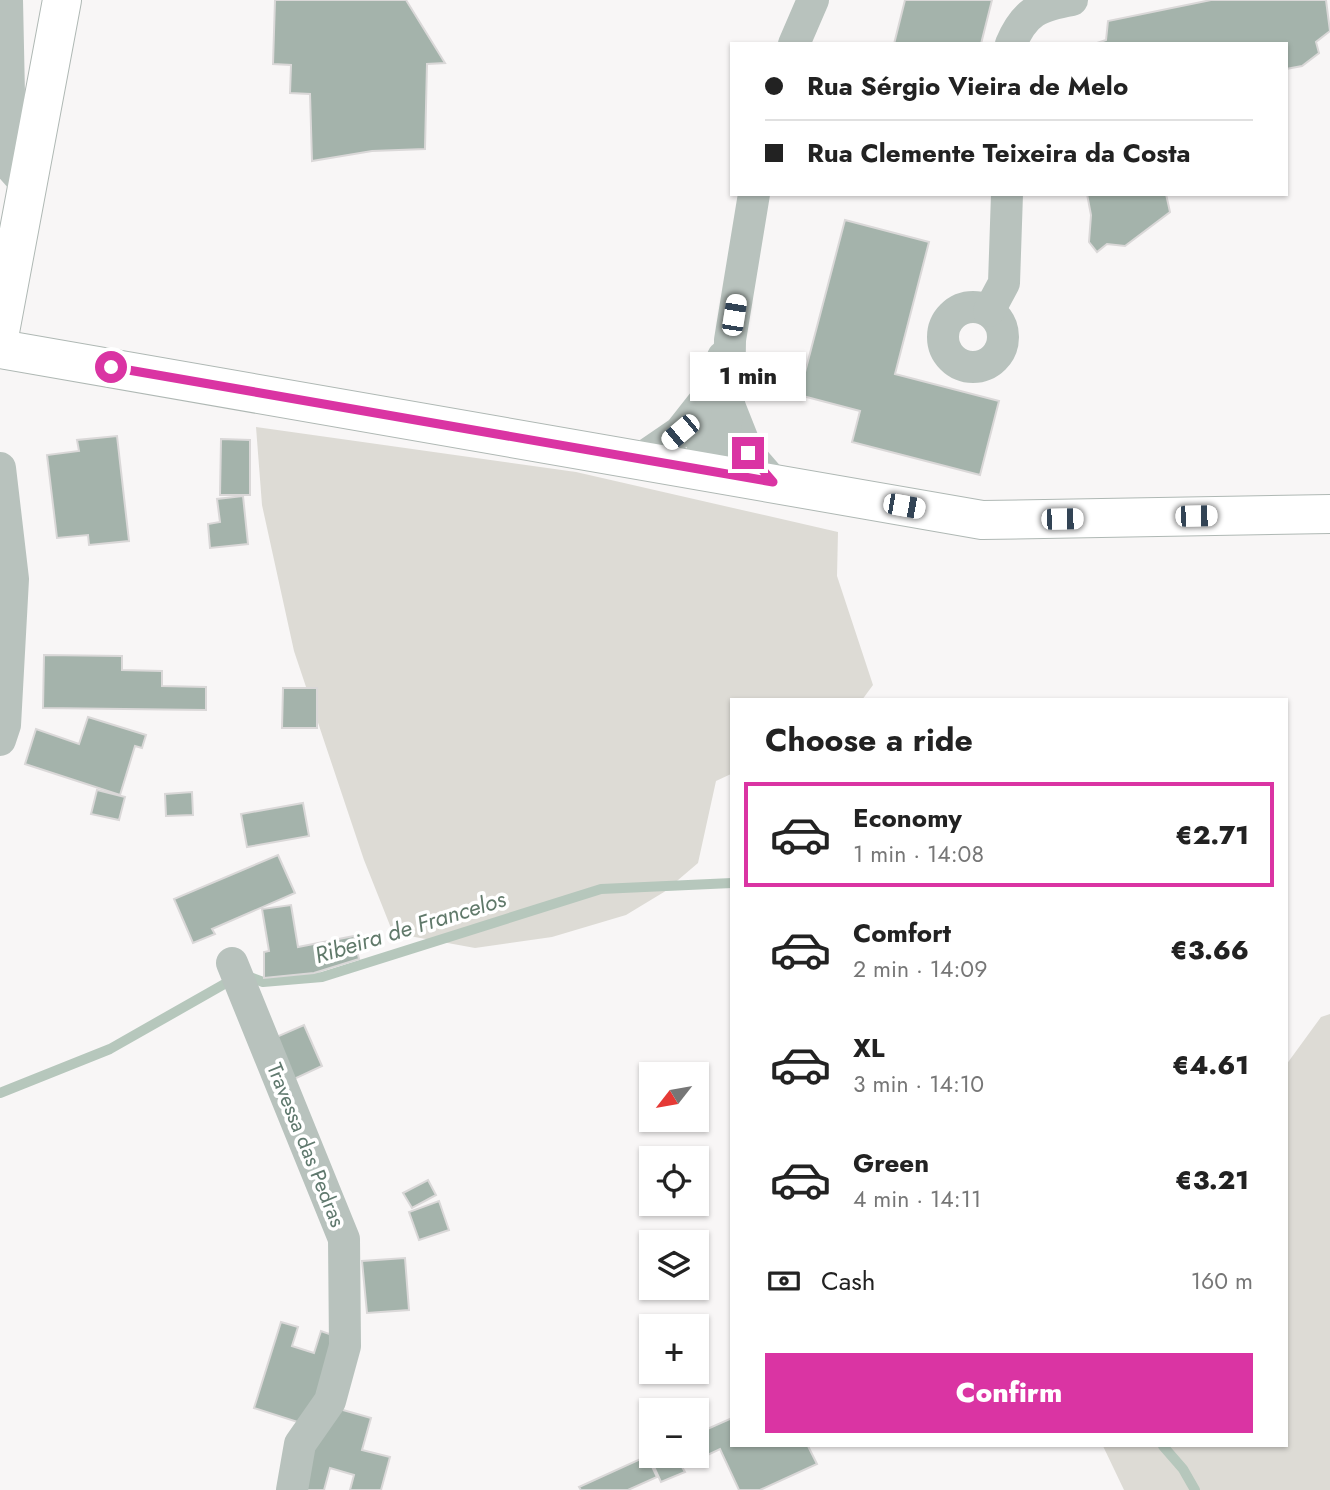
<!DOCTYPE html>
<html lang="en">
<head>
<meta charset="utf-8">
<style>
  body { margin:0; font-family:Jost,sans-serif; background:#f2f2f2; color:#222; height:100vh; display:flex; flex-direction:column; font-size:26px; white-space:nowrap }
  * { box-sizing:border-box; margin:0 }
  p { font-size:23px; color:#767676 }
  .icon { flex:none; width:38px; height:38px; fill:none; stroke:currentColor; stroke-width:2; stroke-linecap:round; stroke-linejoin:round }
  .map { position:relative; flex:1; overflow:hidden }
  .sheet { position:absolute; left:730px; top:698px; width:558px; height:749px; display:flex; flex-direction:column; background:#fff; border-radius:0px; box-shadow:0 2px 5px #0004 }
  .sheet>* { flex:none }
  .hud { position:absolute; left:730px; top:42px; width:558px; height:154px; border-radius:0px; box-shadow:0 2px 5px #0004; display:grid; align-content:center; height:154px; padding:0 35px; background:#fff }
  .needle { width:46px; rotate:239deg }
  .buttons { position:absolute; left:639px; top:1062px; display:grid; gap:14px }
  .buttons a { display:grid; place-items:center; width:70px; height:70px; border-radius:0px; background:#fff; box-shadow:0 2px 5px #0004; font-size:35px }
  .end { position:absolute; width:32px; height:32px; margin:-16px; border:9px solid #da34a3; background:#fff; box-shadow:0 0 0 4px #fff }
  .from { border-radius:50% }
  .bubble { position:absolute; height:49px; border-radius:0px; background:#fff; box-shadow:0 2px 5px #0004; font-size:23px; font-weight:800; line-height:49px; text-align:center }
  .car { position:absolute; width:21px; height:42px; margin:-21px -10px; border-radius:9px; box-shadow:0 0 5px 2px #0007; background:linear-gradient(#fff 24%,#345 0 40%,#fff 0 76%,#345 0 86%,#fff 0) }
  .hud b { display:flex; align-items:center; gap:24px; height:66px; font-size:26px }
  .hud b+b { border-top:2px solid #e0e0e0 }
  .hud i { width:18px; height:18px; background:#222 }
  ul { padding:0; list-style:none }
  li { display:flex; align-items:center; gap:21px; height:105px; margin:0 14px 10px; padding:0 21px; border:4px solid transparent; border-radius:0px }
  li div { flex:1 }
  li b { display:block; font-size:26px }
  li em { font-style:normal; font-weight:800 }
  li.on { border-color:#da34a3 }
  li>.icon { width:63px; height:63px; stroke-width:1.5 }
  h2 { padding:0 35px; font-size:32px; line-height:84px }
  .pay { display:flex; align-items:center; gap:18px; height:77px; padding:0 35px; font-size:26px }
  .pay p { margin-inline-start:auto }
  .primary-button { display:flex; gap:14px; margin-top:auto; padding:14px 35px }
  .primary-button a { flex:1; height:80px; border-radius:0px; background:#da34a3; color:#fff; font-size:28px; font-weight:800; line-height:80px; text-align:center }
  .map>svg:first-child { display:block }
  .green { fill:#dddbd5 }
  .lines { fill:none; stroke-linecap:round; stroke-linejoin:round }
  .stream { stroke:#b6c7bc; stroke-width:10 }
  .building { fill:#a4b3ab; stroke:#dad8d8; stroke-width:2 }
  .major-casing { stroke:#afb8b4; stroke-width:40 }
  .minor { stroke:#b8c2bd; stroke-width:32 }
  .major { stroke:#fff; stroke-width:38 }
  .route { stroke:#da34a3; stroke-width:9 }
  .labels { text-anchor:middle; stroke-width:7; stroke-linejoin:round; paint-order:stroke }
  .street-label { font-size:21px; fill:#60796e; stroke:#fff }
  .water-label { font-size:23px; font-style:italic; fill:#60796a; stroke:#fff }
</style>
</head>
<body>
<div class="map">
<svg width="1330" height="1490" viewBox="0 0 1330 1490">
  <rect width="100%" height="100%" fill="#f8f6f6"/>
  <g class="green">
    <polygon points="256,427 576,472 838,532 837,576 873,685 862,700 732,700 731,774 716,781 698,863 664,892 626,915 552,937 475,948 393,933 364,860 294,651 262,505"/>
    <polygon points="1330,1014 1330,1490 1124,1490 1103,1446 1286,1446 1286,1065 1321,1017"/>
  </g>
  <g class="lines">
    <g class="stream">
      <polyline points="0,1093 110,1049 242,974 263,982 322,977 601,889 732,883"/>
      <polyline points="1163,1446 1183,1469 1195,1490"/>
    </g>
  </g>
  <g class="building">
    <polygon points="275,0 406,0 445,63 427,64 425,149 372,151 312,161 310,94 290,93 291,65 273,64"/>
    <polygon points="905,0 992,0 981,44 894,44"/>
    <polygon points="1211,0 1326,0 1330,31 1316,42 1319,53 1302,66 1286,69 1286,44 1094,44 1106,40 1108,21"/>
    <polygon points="1087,194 1166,194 1170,212 1125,246 1107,244 1097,252 1089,242 1091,215"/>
    <polygon points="845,220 929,242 895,374 999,401 980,475 852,442 860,411 799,395"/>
    <polygon points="117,436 129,541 89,545 88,535 57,538 47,455 79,451 77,440"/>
    <polygon points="221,439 250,440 250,495 220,495"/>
    <polygon points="243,496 248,544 210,548 208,524 220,522 217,499"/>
    <polygon points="44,655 122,656 122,670 162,671 162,686 206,687 206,710 43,708"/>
    <polygon points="283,688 317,688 317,728 282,728"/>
    <polygon points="88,717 146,735 142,748 135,746 120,795 25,764 36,729 79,744"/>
    <polygon points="97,790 125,797 119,820 91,814"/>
    <polygon points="192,792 193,815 166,816 165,794"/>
    <polygon points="303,803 309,836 247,847 241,814"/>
    <polygon points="278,855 295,893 212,929 215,934 193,943 174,899"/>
    <polygon points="291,905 298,947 354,936 359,959 314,973 264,978 264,952 269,951 262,909"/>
    <polygon points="304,1025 322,1066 292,1080 274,1038"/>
    <polygon points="428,1180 436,1195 412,1208 403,1193"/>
    <polygon points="439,1201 449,1230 419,1240 409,1212"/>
    <polygon points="405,1258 409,1310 367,1313 362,1261"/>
    <polygon points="281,1322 298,1327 292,1346 314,1353 321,1331 338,1337 310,1426 254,1408"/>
    <polygon points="322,1404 371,1418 362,1450 390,1457 381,1490 350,1490 354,1475 330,1468 324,1490 298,1490"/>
    <polygon points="732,1418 732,1446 808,1446 817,1464 760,1490 739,1490 720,1449 682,1467 685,1472 661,1482 649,1456 696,1456 696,1434"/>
    <polygon points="647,1456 657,1477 628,1490 581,1490 579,1487"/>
  </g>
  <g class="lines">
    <g class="major-casing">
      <g id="major">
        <polyline points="0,332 62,0"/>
        <polyline points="0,349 982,520 1330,514"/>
      </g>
    </g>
    <g class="minor">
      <polyline points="7,0 9,94 1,156 27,185"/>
      <polyline points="794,44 813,0"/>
      <path d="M1011 44C1025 11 1039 6 1072 0"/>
      <circle cx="973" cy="337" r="30"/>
      <polyline points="989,311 1004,283 1007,194"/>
      <polyline points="729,405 748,453 773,482"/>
      <polyline points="642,458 680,432 706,399"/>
      <path d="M705 466C697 426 708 394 723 357"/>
      <polyline points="0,468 13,579 5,725 0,740"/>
      <polyline points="706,470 722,447 729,405 730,340 754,194"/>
      <polyline points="232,963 344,1239 345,1346 330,1401 300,1444 292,1490"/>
    </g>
    <use href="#major" class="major"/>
  </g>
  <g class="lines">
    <polyline class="route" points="111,367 773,482 748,453"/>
  </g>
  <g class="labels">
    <g class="street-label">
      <text transform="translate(306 1145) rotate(68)" y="7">Travessa das Pedras</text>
    </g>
    <g class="water-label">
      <text transform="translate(410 927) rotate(-17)" y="8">Ribeira de Francelos</text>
    </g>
  </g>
</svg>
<div class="buttons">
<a><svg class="needle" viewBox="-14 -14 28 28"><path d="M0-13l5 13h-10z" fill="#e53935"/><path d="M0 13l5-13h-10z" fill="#767676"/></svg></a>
<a><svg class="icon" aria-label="locate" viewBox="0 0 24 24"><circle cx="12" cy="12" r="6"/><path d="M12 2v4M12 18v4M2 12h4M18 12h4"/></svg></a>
<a><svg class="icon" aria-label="layers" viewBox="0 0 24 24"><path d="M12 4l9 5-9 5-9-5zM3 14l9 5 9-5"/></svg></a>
<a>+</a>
<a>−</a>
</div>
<i class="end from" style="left:111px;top:367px"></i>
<i class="end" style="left:748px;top:453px"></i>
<div class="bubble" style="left:690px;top:352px;width:116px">1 min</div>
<i class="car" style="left:734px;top:315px;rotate:9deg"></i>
<i class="car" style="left:680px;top:432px;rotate:230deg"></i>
<i class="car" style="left:904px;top:506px;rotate:100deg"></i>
<i class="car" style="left:1196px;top:516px;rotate:89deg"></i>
<i class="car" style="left:1062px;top:519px;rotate:89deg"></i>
<div class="hud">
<b><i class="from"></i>Rua Sérgio Vieira de Melo</b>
<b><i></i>Rua Clemente Teixeira da Costa</b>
</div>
<section class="sheet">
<h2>Choose a ride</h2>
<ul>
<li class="on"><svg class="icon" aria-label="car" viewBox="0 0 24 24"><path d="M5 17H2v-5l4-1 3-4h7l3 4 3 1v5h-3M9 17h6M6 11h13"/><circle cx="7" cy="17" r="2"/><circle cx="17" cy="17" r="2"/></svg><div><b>Economy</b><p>1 min · 14:08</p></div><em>€2.71</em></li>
<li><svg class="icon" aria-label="car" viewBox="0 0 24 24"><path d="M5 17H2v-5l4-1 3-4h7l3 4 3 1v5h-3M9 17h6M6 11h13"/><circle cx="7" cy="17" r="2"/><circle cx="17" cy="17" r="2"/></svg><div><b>Comfort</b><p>2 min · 14:09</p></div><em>€3.66</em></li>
<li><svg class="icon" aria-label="car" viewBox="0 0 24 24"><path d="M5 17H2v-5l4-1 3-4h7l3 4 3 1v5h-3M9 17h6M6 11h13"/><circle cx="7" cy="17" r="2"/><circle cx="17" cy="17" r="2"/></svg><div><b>XL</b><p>3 min · 14:10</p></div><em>€4.61</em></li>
<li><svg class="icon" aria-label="car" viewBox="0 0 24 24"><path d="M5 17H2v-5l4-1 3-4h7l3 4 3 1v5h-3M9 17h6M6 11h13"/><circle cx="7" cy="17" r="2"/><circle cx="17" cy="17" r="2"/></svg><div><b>Green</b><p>4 min · 14:11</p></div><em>€3.21</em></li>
</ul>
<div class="pay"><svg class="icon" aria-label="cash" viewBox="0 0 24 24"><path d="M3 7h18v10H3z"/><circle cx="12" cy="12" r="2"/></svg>Cash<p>160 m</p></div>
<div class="primary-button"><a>Confirm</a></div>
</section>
</div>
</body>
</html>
